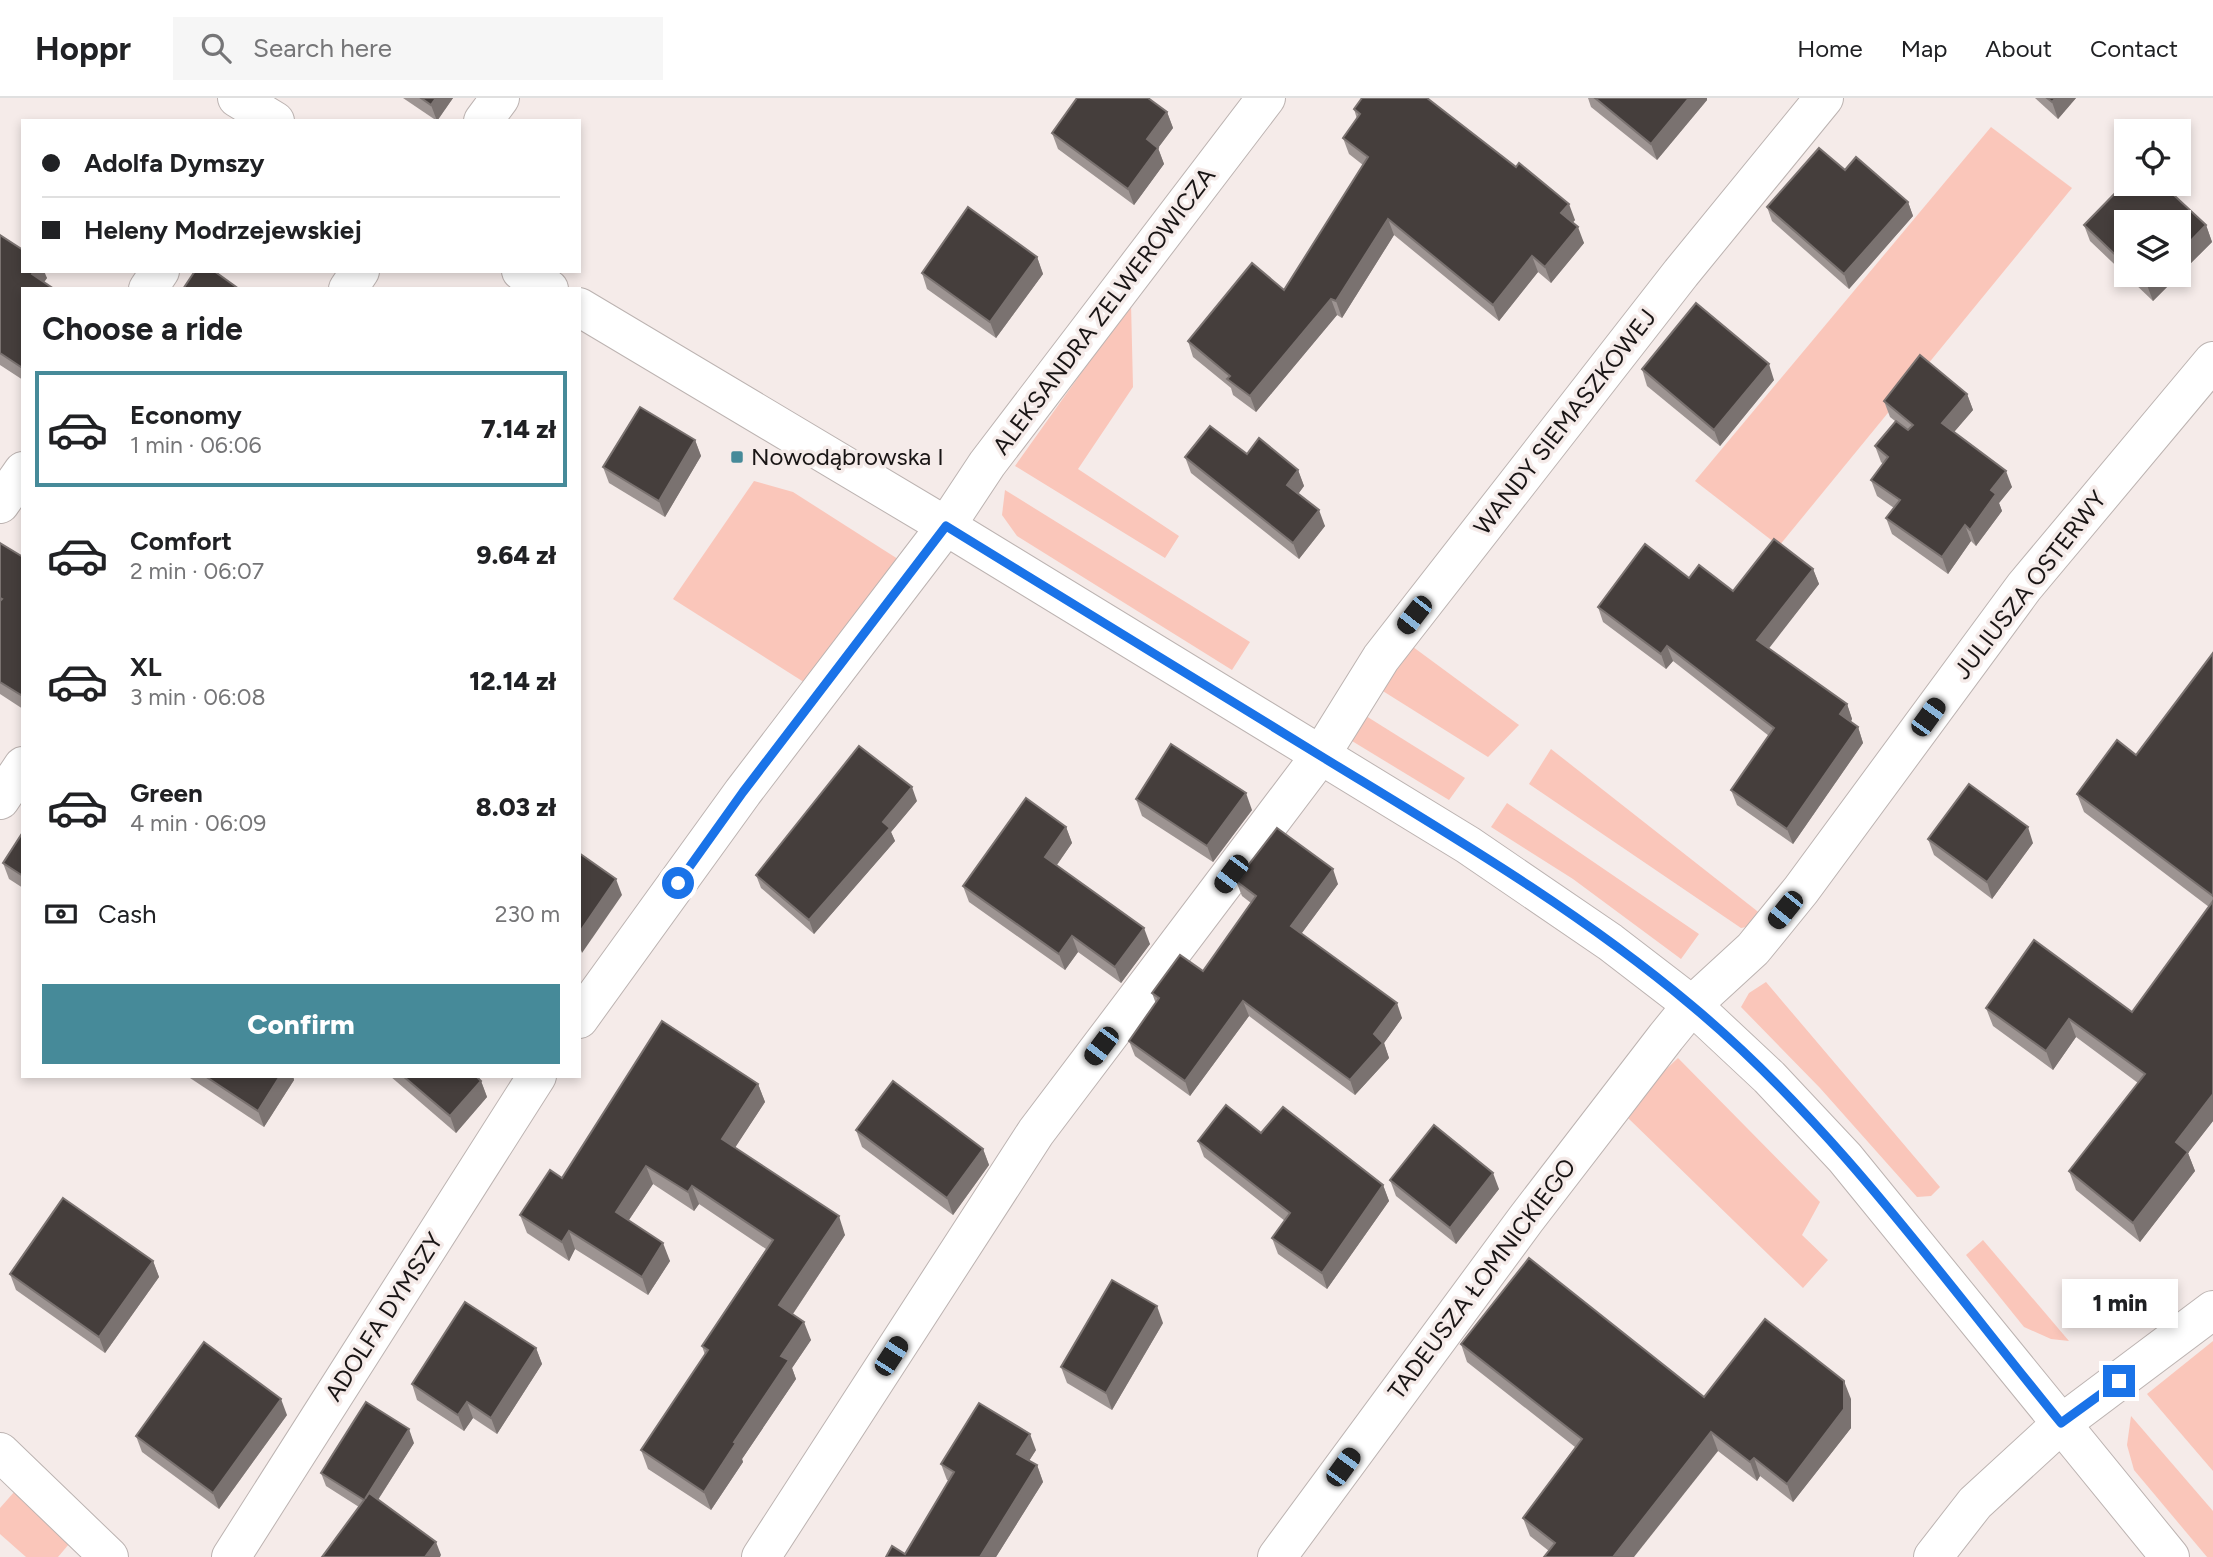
<!DOCTYPE html>
<html lang="en">
<head>
<meta charset="utf-8">
<style>
  body { margin:0; font-family:Figtree,sans-serif; background:#f6f6f6; color:#202124; height:100vh; display:flex; flex-direction:column; font-size:26px; white-space:nowrap }
  * { box-sizing:border-box; margin:0 }
  p { font-size:23px; color:#757577 }
  .icon { flex:none; width:38px; height:38px; fill:none; stroke:currentColor; stroke-width:2; stroke-linecap:round; stroke-linejoin:round }
  .map { position:relative; flex:1; overflow:hidden }
  .side { position:absolute; left:21px; top:189px; width:560px; height:791px; display:flex; flex-direction:column; background:#fff; border-radius:0px; box-shadow:0 4px 10px #0003 }
  .side>* { flex:none }
  .banner { position:absolute; left:21px; top:21px; width:560px; height:154px; border-radius:0px; box-shadow:0 4px 10px #0003; display:grid; align-content:center; height:154px; padding:0 21px; background:#fff }
  .fabs { position:absolute; left:2114px; top:21px; display:grid; gap:14px }
  .fabs a { display:grid; place-items:center; width:77px; height:77px; border-radius:0px; background:#fff; box-shadow:0 4px 10px #0003; font-size:35px }
  .end { position:absolute; width:32px; height:32px; margin:-16px; border:9px solid #1a73e8; background:#fff; box-shadow:0 0 0 4px #fff }
  .from { border-radius:50% }
  .bubble { position:absolute; height:49px; border-radius:0px; background:#fff; box-shadow:0 4px 10px #0003; font-size:23px; font-weight:800; line-height:49px; text-align:center }
  .car { position:absolute; width:21px; height:42px; margin:-21px -10px; border-radius:9px; box-shadow:0 0 5px 2px #0007; background:linear-gradient(#222 24%,#8ab4d8 0 40%,#222 0 76%,#8ab4d8 0 86%,#222 0) }
  .banner b { display:flex; align-items:center; gap:24px; height:66px; font-size:26px }
  .banner b+b { border-top:2px solid #e0e0e0 }
  .banner i { width:18px; height:18px; background:#202124 }
  ul { padding:0; list-style:none }
  li { display:flex; align-items:center; gap:21px; height:116px; margin:0 14px 10px; padding:0 7px; border:4px solid transparent; border-radius:0px }
  li div { flex:1 }
  li b { display:block; font-size:26px }
  li em { font-style:normal; font-weight:800 }
  li.current { border-color:#468a99 }
  li>.icon { width:63px; height:63px; stroke-width:1.5 }
  h2 { padding:0 21px; font-size:32px; line-height:84px }
  .pay { display:flex; align-items:center; gap:18px; height:77px; padding:0 21px; font-size:26px }
  .pay p { margin-inline-start:auto }
  .primary-button { display:flex; gap:14px; margin-top:auto; padding:14px 21px }
  .primary-button a { flex:1; height:80px; border-radius:0px; background:#468a99; color:#fff; font-size:28px; font-weight:800; line-height:80px; text-align:center }
  header { display:flex; align-items:center; gap:42px; box-sizing:border-box; height:98px; padding:0 35px; background:#fff; border-bottom:2px solid #e0e0e0 }
  header strong { font-size:33px }
  nav { display:flex; gap:38px; margin-inline-start:auto; font-size:24px }
  .search { width:490px; height:63px; background:#f6f6f6; display:flex; align-items:center; gap:18px; box-sizing:border-box; padding:0 24px; border-radius:0px; color:#757577; font-size:26px }
  .map>svg:first-child { display:block }
  .green { fill:#fac6ba }
  .lines { fill:none; stroke-linecap:round; stroke-linejoin:round }
  .minor-casing { stroke:#bcb3b1; stroke-width:40 }
  .tertiary-casing { stroke:#bcb3b1; stroke-width:40 }
  .minor { stroke:#fff; stroke-width:38 }
  .tertiary { stroke:#fff; stroke-width:38 }
  .wall { fill:#9d9492; fill-rule:evenodd }
  .shaded-wall { fill:#7a7270 }
  .building { fill:#453e3c; stroke:#7a7270; stroke-width:2 }
  .route { stroke:#1a73e8; stroke-width:9 }
  .poi-dot { fill:#468a99; stroke:#f5ebe9; stroke-width:2.5 }
  .labels { text-anchor:middle; stroke-width:7; stroke-linejoin:round; paint-order:stroke }
  .street-label { font-size:24px; fill:#191515; stroke:#f5ebe9 }
  .poi-label { font-size:24px; fill:#191515; stroke:#f5ebe9; text-anchor:start }
</style>
</head>
<body>
<header>
<strong>Hoppr</strong>
<div class="search"><svg class="icon" aria-label="search" viewBox="0 0 24 24"><circle cx="10" cy="10" r="6"/><path d="M15 15l6 6"/></svg>Search here</div>
<nav><a>Home</a><a>Map</a><a>About</a><a>Contact</a></nav>
</header>
<div class="map">
<svg width="2213" height="1459" viewBox="0 0 2213 1459">
  <rect width="100%" height="100%" fill="#f5ebe9"/>
  <g class="green">
    <polygon points="1991,29 2072,90 1779,448 1695,383"/>
    <polygon points="1131,205 1133,289 1078,371 1179,438 1165,460 1015,368"/>
    <polygon points="754,383 793,394 901,463 810,588 673,501"/>
    <polygon points="1005,392 1250,544 1232,572 1017,438 1002,417"/>
    <polygon points="1409,546 1519,627 1488,659 1378,590"/>
    <polygon points="1366,618 1465,680 1449,702 1352,643"/>
    <polygon points="1551,651 1766,820 1757,827 1741,830 1529,686"/>
    <polygon points="1507,705 1699,836 1681,861 1573,781 1491,729"/>
    <polygon points="1766,884 1940,1089 1931,1098 1917,1099 1820,990 1741,909 1749,895"/>
    <polygon points="1678,960 1820,1104 1802,1137 1828,1162 1803,1190 1628,1020 1661,976"/>
    <polygon points="1983,1142 2069,1243 2051,1241 2024,1229 1966,1157"/>
    <polygon points="2213,1243 2213,1373 2147,1296"/>
    <polygon points="2131,1318 2213,1413 2213,1459 2207,1459 2134,1372 2127,1347"/>
    <polygon points="15,1393 69,1446 58,1459 26,1459 0,1436 0,1410"/>
  </g>
  <g class="lines">
    <g class="minor-casing">
      <g id="minor">
        <polyline points="483,23 500,0"/>
        <polyline points="148,191 160,173"/>
        <polyline points="348,191 360,173"/>
        <polyline points="0,406 23,373"/>
        <polyline points="0,702 23,668"/>
        <polyline points="579,921 743,694 946,428 987,366 1266,0"/>
        <polyline points="0,1354 109,1459"/>
        <polyline points="231,1459 537,978"/>
        <polyline points="761,1459 1036,1034 1320,658 1381,560 1681,175 1824,0"/>
        <polyline points="1277,1459 1526,1121 1666,939 1692,907 1753,851 1801,792 2024,489 2213,263"/>
        <polyline points="1933,1459 1975,1405 2061,1326 2213,1212"/>
      </g>
    </g>
    <g class="tertiary-casing">
      <g id="tertiary">
        <polyline points="237,0 275,23"/>
        <polyline points="521,173 549,191"/>
        <polyline points="579,209 946,428 1468,747 1610,844 1692,907 1769,979 1845,1060 2170,1459"/>
      </g>
    </g>
    <use href="#minor" class="minor"/>
    <use href="#tertiary" class="tertiary"/>
  </g>
  <g class="wall">
    <polygon points="403,0 453,0 437,23"/>
    <polygon points="1588,0 1707,0 1707,2 1657,62 1591,9"/>
    <polygon points="2035,0 2076,0 2058,21"/>
    <polygon points="1354,11 1575,122 1573,124 1584,145 1551,185 1538,174 1499,223 1394,137 1342,220 1337,217 1256,314 1233,297 1231,290 1193,259 1188,243 1284,192 1363,67 1349,56 1343,40 1357,21"/>
    <polygon points="1167,14 1173,30 1158,50 1164,66 1134,107 1058,51 1052,35"/>
    <polygon points="1845,72 1908,104 1913,118 1849,191 1772,123 1767,109"/>
    <path d="M2126 84V86H2162L2206 127 2212 144 2153 203 2090 143 2084 127ZM2126 124H2179V177H2126Z"/>
    <polygon points="0,137 47,180 44,184 23,191 23,282 0,267"/>
    <polygon points="1037,159 1043,176 996,240 927,191 922,175"/>
    <polygon points="1642,271 1774,282 1720,348 1647,288"/>
    <polygon points="1967,296 1973,312 1954,334 2012,389 1999,405 2002,413 1976,448 1971,443 1948,476 1892,436 1886,420 1894,410 1877,398 1871,382 1883,366 1881,364 1875,348 1895,323 1890,319 1884,303"/>
    <polygon points="695,342 701,358 665,419 609,385 603,369"/>
    <polygon points="1247,356 1298,372 1304,388 1298,396 1325,428 1299,461 1191,375 1185,359"/>
    <polygon points="0,445 23,459 23,611 0,596"/>
    <polygon points="1813,471 1819,486 1768,550 1847,606 1852,621 1851,624 1858,629 1863,645 1793,746 1737,707 1731,692 1769,638 1673,563 1666,571 1603,524 1598,509 1689,480 1733,493"/>
    <polygon points="2213,555 2213,1023 2188,1055 2195,1073 2140,1144 2076,1092 2069,1073 2138,985 2076,939 2053,972 1993,928 1986,910 2132,914 2209,809 2084,714 2077,696 2136,657"/>
    <polygon points="1136,701 1252,712 1213,764 1142,718"/>
    <polygon points="917,703 891,734 895,743 814,836 761,790 756,777"/>
    <polygon points="1066,729 1072,745 1057,767 1150,846 1121,885 1078,854 1065,872 969,804 963,788"/>
    <polygon points="23,734 23,790 9,781 3,765"/>
    <polygon points="1928,741 2033,745 1992,801 1934,757"/>
    <polygon points="1236,783 1338,786 1301,836 1402,920 1384,945 1389,960 1355,997 1249,918 1190,998 1135,958 1129,943 1156,906 1152,895 1203,873 1251,805 1242,798"/>
    <polygon points="187,978 293,978 294,982 264,1029"/>
    <polygon points="390,978 476,978 481,983 487,999 456,1035"/>
    <polygon points="758,986 765,1004 735,1049 845,1137 793,1216 811,1242 792,1270 796,1281 742,1361 743,1364 711,1412 648,1371 641,1352 705,1257 702,1248 766,1151 699,1106 694,1113 653,1086 629,1122 670,1163 648,1197 575,1151 569,1163 527,1135 520,1117 562,1080"/>
    <polygon points="856,1032 983,1051 989,1067 953,1117 862,1049"/>
    <polygon points="1261,1035 1383,1087 1389,1103 1327,1191 1278,1156 1272,1140 1285,1123 1204,1059 1198,1043"/>
    <polygon points="1390,1082 1499,1091 1456,1146 1396,1098"/>
    <polygon points="153,1163 159,1179 105,1255 16,1192 10,1176"/>
    <polygon points="1163,1225 1112,1312 1067,1285 1061,1269"/>
    <polygon points="1461,1246 1704,1299 1851,1301 1851,1330 1793,1404 1760,1378 1757,1383 1718,1353 1549,1453 1530,1438 1523,1420 1575,1349 1467,1264"/>
    <polygon points="536,1250 542,1266 497,1336 473,1320 464,1333 417,1302 412,1286"/>
    <polygon points="287,1317 219,1411 142,1354 136,1338"/>
    <polygon points="414,1345 378,1402 441,1457 359,1409 326,1388 321,1375"/>
    <polygon points="1036,1352 1029,1363 1037,1367 1043,1384 996,1459 886,1459 905,1456 949,1383 947,1382 941,1366"/>
  </g>
  <g class="shaded-wall">
    <polygon points="436,0 453,0 437,23 431,7"/>
    <polygon points="1689,0 1707,0 1707,2 1657,62 1651,46"/>
    <polygon points="2056,0 2076,0 2058,21 2052,4"/>
    <polygon points="1167,14 1173,30 1158,50 1164,66 1134,107 1128,91 1147,41"/>
    <polygon points="1908,104 1913,118 1849,191 1844,176"/>
    <polygon points="1569,106 1575,122 1567,131 1561,115"/>
    <polygon points="1388,121 1394,137 1342,220 1336,203"/>
    <polygon points="2206,127 2212,144 2153,203 2147,187 2158,177 2179,177 2179,155"/>
    <polygon points="1578,129 1584,145 1551,185 1545,169"/>
    <polygon points="1532,158 1538,174 1499,223 1493,207"/>
    <polygon points="1037,159 1043,176 996,240 990,224"/>
    <polygon points="34,173 44,173 47,180 39,191 32,176"/>
    <polygon points="1331,201 1337,217 1256,314 1250,298"/>
    <polygon points="1769,266 1774,282 1720,348 1714,332"/>
    <polygon points="1967,296 1973,312 1948,341 1942,325"/>
    <polygon points="695,342 701,358 665,419 659,403"/>
    <polygon points="1298,372 1304,388 1293,403 1287,387"/>
    <polygon points="2006,373 2012,389 1999,405 2002,413 1976,448 1970,432 1991,392"/>
    <polygon points="1319,412 1325,428 1299,461 1293,445"/>
    <polygon points="1965,427 1971,443 1948,476 1942,459"/>
    <polygon points="1813,471 1819,486 1763,558 1757,542"/>
    <polygon points="1667,548 1673,563 1666,571 1661,556"/>
    <polygon points="1847,606 1852,621 1845,632 1840,616"/>
    <polygon points="1858,629 1863,645 1793,746 1787,731"/>
    <polygon points="912,689 917,703 891,734 895,743 814,836 809,822 883,724"/>
    <polygon points="1246,695 1252,712 1213,764 1207,748"/>
    <polygon points="1066,729 1072,745 1051,775 1045,759"/>
    <polygon points="2028,729 2033,745 1992,801 1987,784"/>
    <polygon points="1333,771 1338,786 1296,843 1291,828"/>
    <polygon points="616,781 622,797 582,855 579,846 579,835"/>
    <polygon points="1144,830 1150,846 1121,885 1115,869"/>
    <polygon points="1072,838 1078,854 1065,872 1059,856"/>
    <polygon points="1243,903 1249,918 1190,998 1185,983"/>
    <polygon points="1397,905 1402,920 1384,945 1389,960 1355,997 1350,982 1374,936"/>
    <polygon points="2069,921 2076,939 2053,972 2046,953"/>
    <polygon points="280,978 293,978 294,982 264,1029 258,1013"/>
    <polygon points="481,983 487,999 456,1035 450,1018"/>
    <polygon points="758,986 765,1004 729,1059 722,1041"/>
    <polygon points="2213,996 2213,1023 2188,1055 2195,1073 2140,1144 2133,1125 2176,1044"/>
    <polygon points="983,1051 989,1067 953,1117 947,1100"/>
    <polygon points="646,1068 653,1086 622,1132 616,1114"/>
    <polygon points="1493,1075 1499,1091 1456,1146 1450,1130"/>
    <polygon points="1383,1087 1389,1103 1327,1191 1322,1175"/>
    <polygon points="692,1088 699,1106 694,1113 688,1094"/>
    <polygon points="839,1118 845,1137 786,1226 779,1207"/>
    <polygon points="569,1133 575,1151 569,1163 562,1144"/>
    <polygon points="663,1145 670,1163 648,1197 642,1179"/>
    <polygon points="153,1163 159,1179 105,1255 99,1239"/>
    <polygon points="1157,1208 1163,1225 1112,1312 1106,1295"/>
    <polygon points="804,1224 811,1242 792,1270 796,1281 742,1361 743,1364 711,1412 704,1394 781,1258"/>
    <polygon points="536,1250 542,1266 497,1336 491,1320"/>
    <polygon points="1844,1283 1851,1301 1851,1330 1793,1404 1787,1386"/>
    <polygon points="281,1301 287,1317 219,1411 213,1395"/>
    <polygon points="467,1304 473,1320 464,1333 458,1317"/>
    <polygon points="409,1331 414,1345 370,1414 365,1401"/>
    <polygon points="1711,1334 1718,1353 1634,1459 1613,1459"/>
    <polygon points="1030,1336 1036,1352 1023,1372 1017,1356"/>
    <polygon points="1754,1360 1760,1378 1757,1383 1750,1364"/>
    <polygon points="1037,1367 1043,1384 996,1459 980,1459"/>
    <polygon points="436,1444 441,1457 440,1459 425,1459"/>
  </g>
  <g class="building">
    <polygon points="421,0 436,0 431,7"/>
    <polygon points="1077,0 1148,0 1167,14 1147,41 1158,50 1128,91 1052,35"/>
    <polygon points="1362,0 1427,0 1516,69 1519,65 1569,106 1561,115 1578,129 1545,169 1532,158 1493,207 1388,121 1336,203 1331,201 1250,298 1227,281 1230,278 1188,243 1252,165 1284,192 1368,59 1343,40 1360,16 1354,11"/>
    <polygon points="1595,0 1689,0 1651,46"/>
    <polygon points="2047,0 2056,0 2052,4"/>
    <polygon points="1819,50 1845,72 1856,59 1908,104 1844,176 1767,109"/>
    <polygon points="2126,84 2126,86 2162,86 2206,127 2179,155 2179,124 2126,124 2126,167 2084,127"/>
    <polygon points="968,109 1037,159 990,224 922,175"/>
    <polygon points="0,137 23,152 23,173 34,173 32,176 54,191 23,191 23,267 21,269 0,255"/>
    <polygon points="195,173 214,173 239,191 183,191"/>
    <polygon points="2136,177 2158,177 2147,187"/>
    <polygon points="1696,205 1769,266 1714,332 1642,271"/>
    <polygon points="1920,257 1967,296 1942,325 2006,373 1991,392 1996,396 1970,432 1965,427 1942,459 1886,420 1900,402 1871,382 1888,359 1875,348 1896,323 1908,332 1913,327 1884,303"/>
    <polygon points="640,309 695,342 659,403 603,369"/>
    <polygon points="1210,328 1247,356 1259,340 1298,372 1287,387 1319,412 1293,445 1185,359"/>
    <polygon points="1774,441 1813,471 1757,542 1847,606 1840,616 1858,629 1787,731 1731,692 1774,630 1667,548 1661,556 1598,509 1645,446 1689,480 1699,467 1733,493"/>
    <polygon points="0,445 23,459 23,595 21,597 0,584 0,503 2,501 0,500"/>
    <polygon points="2213,555 2213,798 2077,696 2117,642 2136,657"/>
    <polygon points="1171,646 1246,695 1207,748 1136,701"/>
    <polygon points="859,648 912,689 883,724 890,730 809,822 756,777"/>
    <polygon points="1969,686 2028,729 1987,784 1928,741"/>
    <polygon points="1026,700 1066,729 1045,759 1144,830 1115,869 1072,838 1059,856 963,788"/>
    <polygon points="1277,730 1333,771 1291,828 1397,905 1374,936 1383,945 1350,982 1243,903 1185,983 1129,943 1159,900 1152,895 1180,857 1203,873 1256,798 1236,783"/>
    <polygon points="23,734 23,778 3,765"/>
    <polygon points="579,755 616,781 579,835"/>
    <polygon points="2213,803 2213,996 2176,1044 2188,1054 2133,1125 2069,1073 2145,976 2069,921 2046,953 1986,910 2034,842 2132,914"/>
    <polygon points="662,923 758,986 722,1041 839,1118 779,1207 804,1224 781,1258 789,1262 734,1344 736,1345 704,1394 641,1352 708,1252 702,1248 773,1142 692,1088 688,1094 646,1068 616,1114 663,1145 642,1179 569,1133 562,1144 520,1117 550,1072 562,1080"/>
    <polygon points="205,978 280,978 258,1013"/>
    <polygon points="403,978 476,978 481,983 450,1018"/>
    <polygon points="893,983 983,1051 947,1100 856,1032"/>
    <polygon points="1226,1007 1261,1035 1283,1009 1383,1087 1322,1175 1272,1140 1290,1115 1198,1043"/>
    <polygon points="1434,1027 1493,1075 1450,1130 1390,1082"/>
    <polygon points="63,1100 153,1163 99,1239 10,1176"/>
    <polygon points="1529,1160 1704,1299 1765,1221 1844,1283 1844,1311 1787,1386 1754,1360 1750,1364 1711,1334 1613,1459 1544,1459 1555,1445 1523,1420 1582,1341 1461,1246"/>
    <polygon points="1112,1182 1157,1208 1106,1295 1061,1269"/>
    <polygon points="465,1204 536,1250 491,1320 467,1304 458,1317 412,1286"/>
    <polygon points="204,1244 281,1301 213,1395 136,1338"/>
    <polygon points="366,1304 409,1331 365,1401 369,1395 436,1444 425,1459 322,1459 364,1402 321,1375"/>
    <polygon points="979,1305 1030,1336 1017,1356 1037,1367 980,1459 886,1459 892,1448 905,1456 954,1374 941,1366"/>
  </g>
  <g class="lines">
    <path class="route" d="M678 785 743 694 946 428C1072 505 1198 583 1324 660 1450 737 1578 812 1691 907 1833 1025 1945 1183 2061 1325L2119 1283"/>
  </g>
  <rect class="poi-dot" x="730" y="352" width="14" height="14" rx="3.5"/>
  <g class="labels">
    <g class="street-label">
      <text transform="translate(1104 213) rotate(-53)" y="8">ALEKSANDRA ZELWEROWICZA</text>
      <text transform="translate(1565 324) rotate(-52)" y="8">WANDY SIEMASZKOWEJ</text>
      <text transform="translate(2030 487) rotate(-52)" y="8">JULIUSZA OSTERWY</text>
      <text transform="translate(1482 1181) rotate(-53)" y="8">TADEUSZA ŁOMNICKIEGO</text>
      <text transform="translate(384 1219) rotate(-57)" y="8">ADOLFA DYMSZY</text>
    </g>
    <g class="poi-label">
      <text x="751" y="367">Nowodąbrowska I</text>
    </g>
  </g>
</svg>
<div class="fabs">
<a><svg class="icon" aria-label="locate" viewBox="0 0 24 24"><circle cx="12" cy="12" r="6"/><path d="M12 2v4M12 18v4M2 12h4M18 12h4"/></svg></a>
<a><svg class="icon" aria-label="layers" viewBox="0 0 24 24"><path d="M12 4l9 5-9 5-9-5zM3 14l9 5 9-5"/></svg></a>
</div>
<i class="end from" style="left:678px;top:785px"></i>
<i class="end" style="left:2119px;top:1283px"></i>
<div class="bubble" style="left:2062px;top:1181px;width:116px">1 min</div>
<i class="car" style="left:1414px;top:517px;rotate:218deg"></i>
<i class="car" style="left:1928px;top:619px;rotate:36deg"></i>
<i class="car" style="left:1231px;top:776px;rotate:217deg"></i>
<i class="car" style="left:1785px;top:812px;rotate:219deg"></i>
<i class="car" style="left:1101px;top:948px;rotate:217deg"></i>
<i class="car" style="left:891px;top:1258px;rotate:33deg"></i>
<i class="car" style="left:1343px;top:1369px;rotate:36deg"></i>
<div class="banner">
<b><i class="from"></i>Adolfa Dymszy</b>
<b><i></i>Heleny Modrzejewskiej</b>
</div>
<section class="side">
<h2>Choose a ride</h2>
<ul>
<li class="current"><svg class="icon" aria-label="car" viewBox="0 0 24 24"><path d="M5 17H2v-5l4-1 3-4h7l3 4 3 1v5h-3M9 17h6M6 11h13"/><circle cx="7" cy="17" r="2"/><circle cx="17" cy="17" r="2"/></svg><div><b>Economy</b><p>1 min · 06:06</p></div><em>7.14 zł</em></li>
<li><svg class="icon" aria-label="car" viewBox="0 0 24 24"><path d="M5 17H2v-5l4-1 3-4h7l3 4 3 1v5h-3M9 17h6M6 11h13"/><circle cx="7" cy="17" r="2"/><circle cx="17" cy="17" r="2"/></svg><div><b>Comfort</b><p>2 min · 06:07</p></div><em>9.64 zł</em></li>
<li><svg class="icon" aria-label="car" viewBox="0 0 24 24"><path d="M5 17H2v-5l4-1 3-4h7l3 4 3 1v5h-3M9 17h6M6 11h13"/><circle cx="7" cy="17" r="2"/><circle cx="17" cy="17" r="2"/></svg><div><b>XL</b><p>3 min · 06:08</p></div><em>12.14 zł</em></li>
<li><svg class="icon" aria-label="car" viewBox="0 0 24 24"><path d="M5 17H2v-5l4-1 3-4h7l3 4 3 1v5h-3M9 17h6M6 11h13"/><circle cx="7" cy="17" r="2"/><circle cx="17" cy="17" r="2"/></svg><div><b>Green</b><p>4 min · 06:09</p></div><em>8.03 zł</em></li>
</ul>
<div class="pay"><svg class="icon" aria-label="cash" viewBox="0 0 24 24"><path d="M3 7h18v10H3z"/><circle cx="12" cy="12" r="2"/></svg>Cash<p>230 m</p></div>
<div class="primary-button"><a>Confirm</a></div>
</section>
</div>
</body>
</html>
